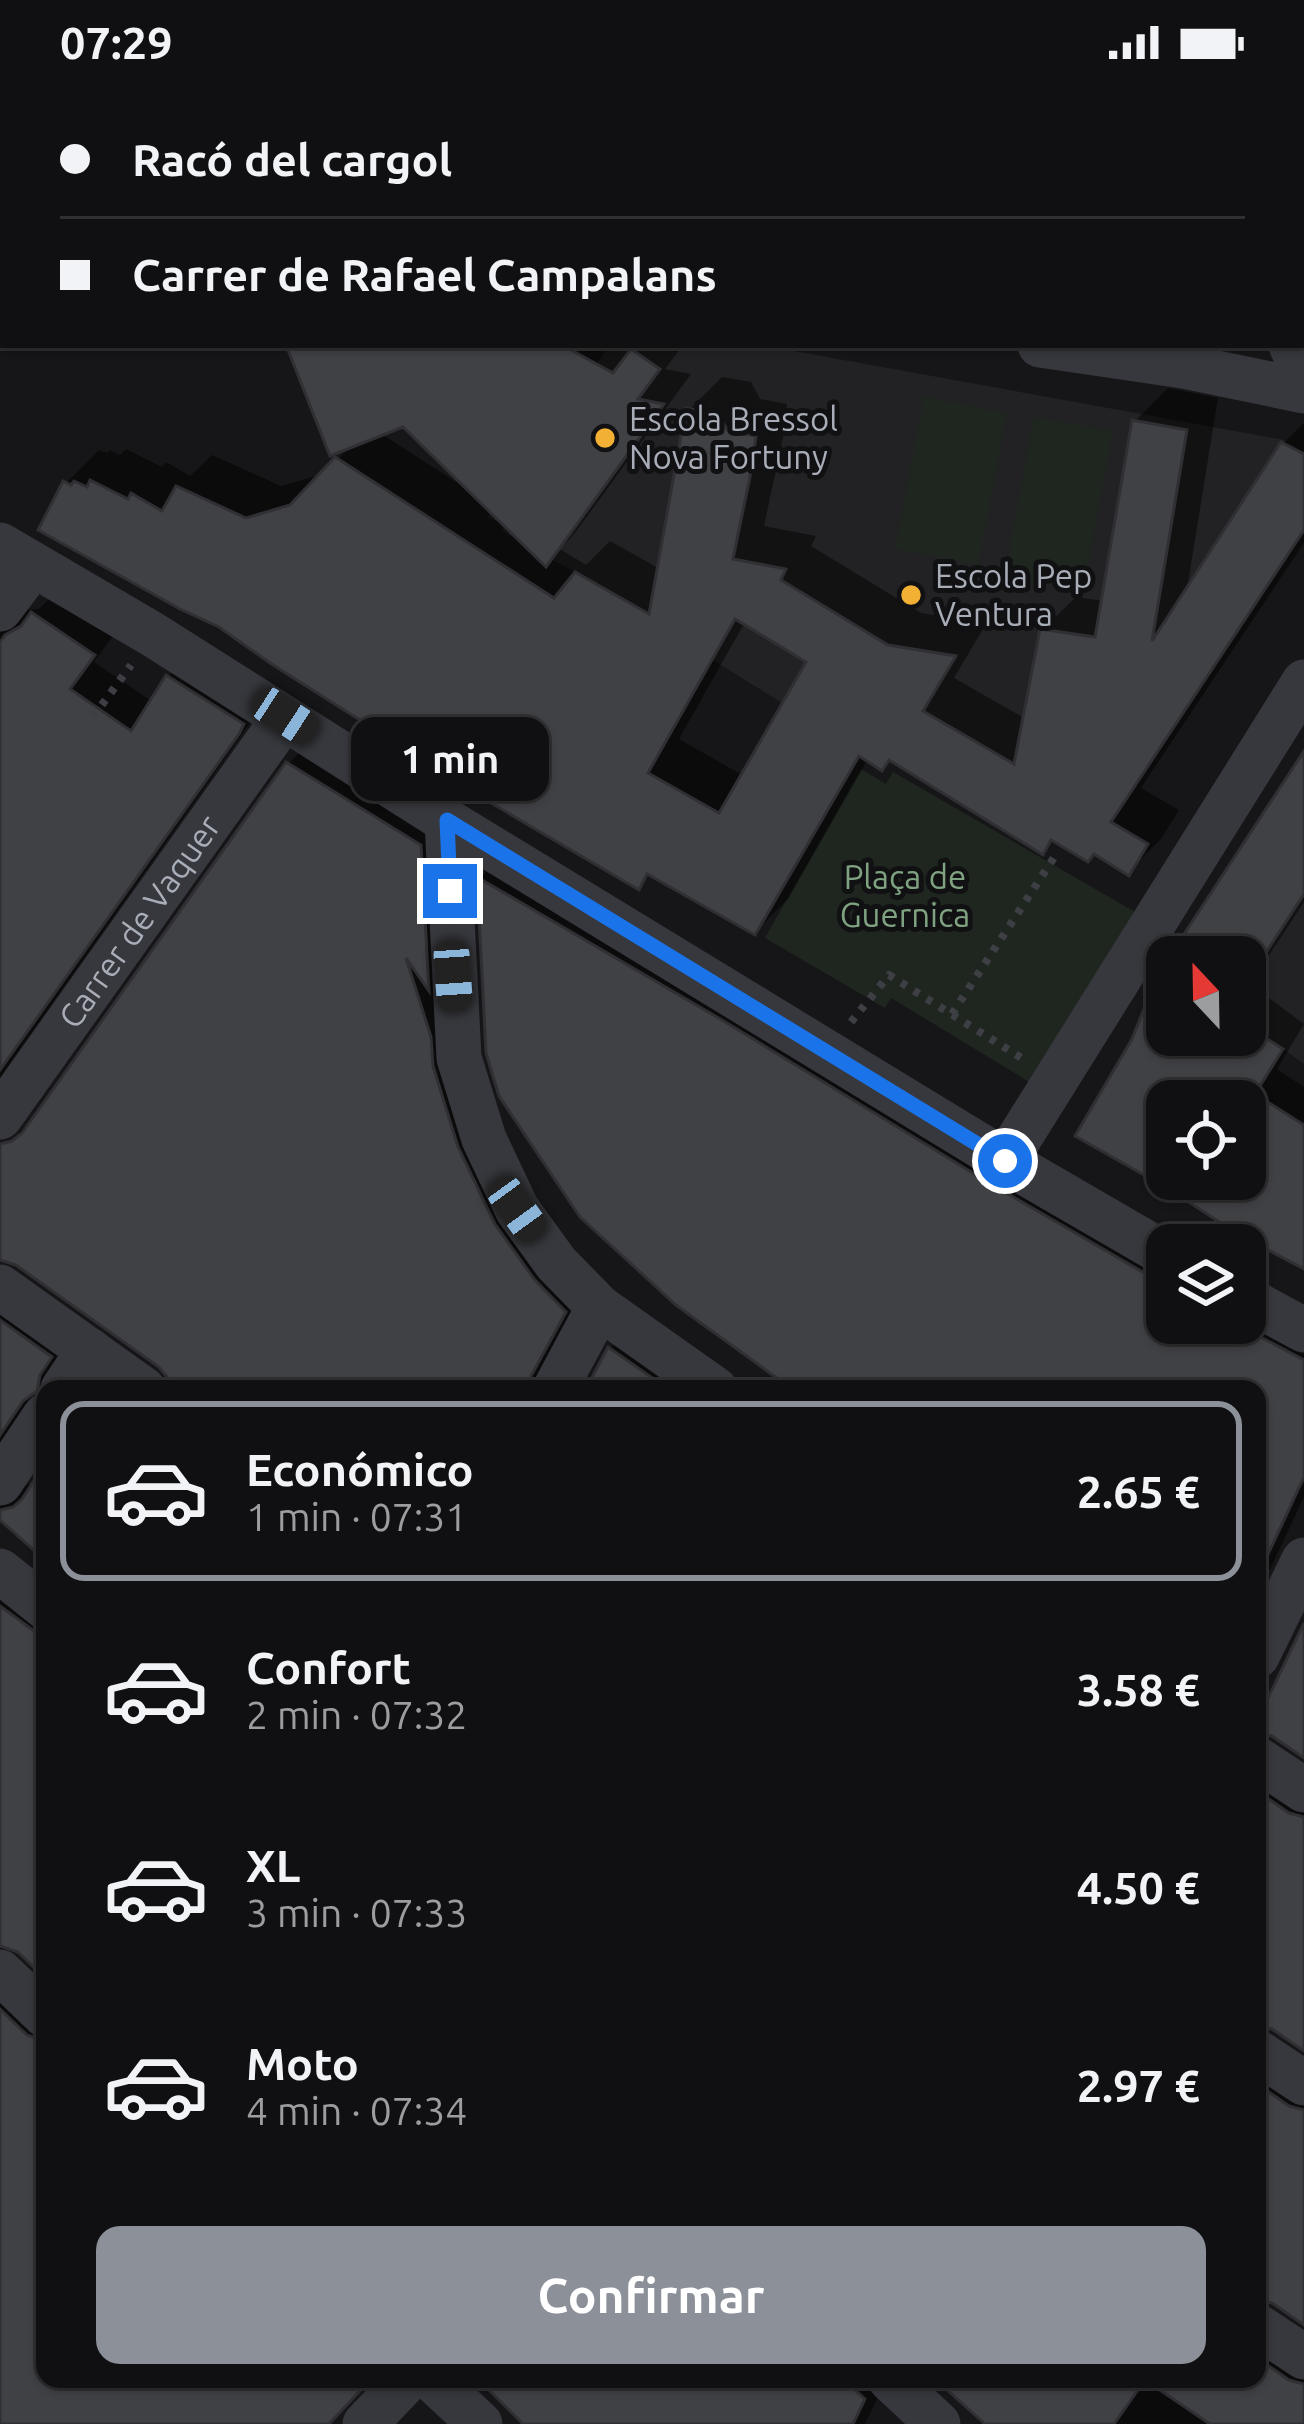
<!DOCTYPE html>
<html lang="es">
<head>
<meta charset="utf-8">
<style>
  body { margin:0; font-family:Ubuntu,sans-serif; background:#19191b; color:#f1f3f6; height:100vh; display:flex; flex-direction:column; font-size:45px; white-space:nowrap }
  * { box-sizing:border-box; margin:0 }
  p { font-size:39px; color:#9c9d9f }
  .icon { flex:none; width:66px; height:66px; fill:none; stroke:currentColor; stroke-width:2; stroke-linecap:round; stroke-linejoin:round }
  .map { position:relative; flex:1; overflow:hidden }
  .side { position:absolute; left:36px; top:1296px; width:1230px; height:1008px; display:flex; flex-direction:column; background:#101012; border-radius:24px; box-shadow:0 3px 9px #0004,0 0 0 3px #303032 }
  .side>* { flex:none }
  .guide { position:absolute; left:0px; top:0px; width:1305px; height:264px; box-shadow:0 3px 9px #0004,0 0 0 3px #303032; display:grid; align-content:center; height:264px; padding:0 60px; background:#101012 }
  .needle { width:78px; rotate:338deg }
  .tools { position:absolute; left:1146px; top:852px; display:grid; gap:24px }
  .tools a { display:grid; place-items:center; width:120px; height:120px; border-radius:24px; background:#101012; box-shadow:0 3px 9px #0004,0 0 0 3px #303032; font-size:60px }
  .end { position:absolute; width:54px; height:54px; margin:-27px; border:15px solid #1a73e8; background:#fff; box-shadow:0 0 0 6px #fff }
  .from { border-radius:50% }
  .bubble { position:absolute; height:84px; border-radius:24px; background:#101012; box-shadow:0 3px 9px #0004,0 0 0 3px #303032; font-size:39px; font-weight:700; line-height:84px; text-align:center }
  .car { position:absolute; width:36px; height:72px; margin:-36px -18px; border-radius:15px; box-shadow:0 0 9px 3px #0007; background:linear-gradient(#222 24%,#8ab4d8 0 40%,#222 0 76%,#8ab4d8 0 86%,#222 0) }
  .guide b { display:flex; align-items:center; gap:42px; height:114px; font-size:45px }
  .guide b+b { border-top:3px solid #303032 }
  .guide i { width:30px; height:30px; background:#f1f3f6 }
  ul { padding:21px 0 0; list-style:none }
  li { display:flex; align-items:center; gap:36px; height:180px; margin:0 24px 18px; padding:0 36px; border:6px solid transparent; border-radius:24px }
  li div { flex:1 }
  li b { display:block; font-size:45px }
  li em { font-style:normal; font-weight:700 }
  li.current { border-color:#8c9099 }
  li>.icon { width:108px; height:108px; stroke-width:1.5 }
  .primary-button { display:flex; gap:24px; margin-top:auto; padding:24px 60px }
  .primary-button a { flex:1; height:138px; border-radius:24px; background:#8c9099; color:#fff; font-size:48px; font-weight:700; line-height:138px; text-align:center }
  .status { display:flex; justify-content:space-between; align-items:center; height:84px; padding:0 60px; background:#101012; direction:ltr }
  .status svg { height:33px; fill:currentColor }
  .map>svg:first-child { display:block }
  .built { fill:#222225 }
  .green { fill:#1e261f }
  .shadow { fill:#0007; fill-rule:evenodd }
  .building { fill:#404145; stroke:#303034; stroke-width:3; fill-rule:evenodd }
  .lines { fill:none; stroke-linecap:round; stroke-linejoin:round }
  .path { stroke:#3d3f44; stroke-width:8; stroke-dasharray:6 9; stroke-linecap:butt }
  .minor { stroke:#37383d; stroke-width:45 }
  .route { stroke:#1a73e8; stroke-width:15 }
  .poi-dot { fill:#f2b134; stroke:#111113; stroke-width:4.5 }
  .labels { text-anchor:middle; stroke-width:10; stroke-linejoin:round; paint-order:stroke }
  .poi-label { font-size:33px; fill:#a8adb8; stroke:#111113; text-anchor:start }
  .park-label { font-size:33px; fill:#7fa381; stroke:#111113 }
  .street-label { font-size:33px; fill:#a8adb8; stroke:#111113 }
</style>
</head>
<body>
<div class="status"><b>07:29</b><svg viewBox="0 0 49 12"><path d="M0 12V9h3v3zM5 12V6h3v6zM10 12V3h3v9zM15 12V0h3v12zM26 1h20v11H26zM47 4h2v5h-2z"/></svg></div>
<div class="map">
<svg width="1304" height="2340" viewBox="0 0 1304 2340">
  <rect width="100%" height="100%" fill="#161618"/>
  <g class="built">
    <polygon points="610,261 761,261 1285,356 1151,562 1098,762 1088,778 1051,757 1043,771 889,676 882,687 859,672 836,649 774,614 634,527 610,508 502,447 506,439 487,434"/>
    <polygon points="1304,810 1304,980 1245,937 1245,900"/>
  </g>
  <g class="green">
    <polygon points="924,313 1007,329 978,481 895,465"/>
    <polygon points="1034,333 1113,347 1083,507 1004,492"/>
    <polygon points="861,685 886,700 893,688 1135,828 1031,999 891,914 885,924 765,854"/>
  </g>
  <g class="shadow">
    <polygon points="33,0 299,0 302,3 31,3"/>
    <polygon points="764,0 1167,0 1168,3 756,3"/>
    <polygon points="1255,0 1304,0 1304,129 1302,3 1256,3"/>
    <polygon points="3,43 3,178 0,179 0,47"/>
    <path d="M289 261H683L665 285 691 290 575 449 560 465 586 481 610 457 660 485 689 326 722 293 751 298 760 315 787 320 783 353 764 442 816 452 811 462 921 529 986 540 954 594 1026 635 1042 546 1076 513 1104 517 1135 337 1168 304 1218 314 1186 511 1284 359 1304 339V459L1141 704 1179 726 1161 755 1128 788 1095 767 1055 755 1043 767 891 674 881 684 868 675 788 815 755 848 652 789 638 803 66 399 99 366 107 369 110 366 120 371 126 365 162 383 166 378 190 392 212 371 281 402 323 390 353 360ZM403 340 466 401 464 403 380 349ZM745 538 810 576 744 692 679 655Z"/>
    <polygon points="0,502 26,526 39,525 60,504 119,544 94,578 153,618 168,593 195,566 268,613 4,988 0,999"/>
    <polygon points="314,654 446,735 483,1036 590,1201 573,1305 173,1305 170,1291 161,1281 16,1178 0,1174 0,1069 33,1034 288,680"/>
    <path d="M1304 673V818L1250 900 1304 940 1277 985 1304 1003V1182L1079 1051 1134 956 1158 895 1167 882V951H1245V873H1173ZM1167 1017H1245V1095H1167Z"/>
    <polygon points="501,773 1167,1168 1167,1239 1245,1239 1304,1244 1304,1413 1257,1513 1257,1305 799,1305 489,969 480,794"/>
    <polygon points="0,1187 75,1246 62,1278 40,1299 0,1362"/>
    <polygon points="636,1239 735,1305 589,1305 611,1264"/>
    <polygon points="0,1382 10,1396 27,1401 36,1399 45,1386 45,1471 0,1431"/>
    <polygon points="0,1469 45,1510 45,1890 20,1866 0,1859"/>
    <polygon points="1257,1682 1304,1709 1304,1963 1273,1943 1257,1939"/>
    <polygon points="0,1871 45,1918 45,2295 367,2295 322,2340 0,2340"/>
    <polygon points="1257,1970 1304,2002 1304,2237 1273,2217 1257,2213"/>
    <polygon points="1257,2244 1304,2276 1304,2340 990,2340 946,2295 1257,2295"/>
    <polygon points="499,2295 887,2295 865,2340 527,2340"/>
  </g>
  <g class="building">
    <polygon points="286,261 562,261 613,289 631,265 660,285 638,315 664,320 546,483 403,343 330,372"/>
    <path d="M686 324 718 330 728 347 756 352 751 388 733 475 786 485 781 496 888 561 956 572 923 627 1014 680 1040 545 1095 553 1132 336 1187 346 1152 557 1281 358 1304 370V446L1111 738 1148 760 1129 792 1094 770 1088 778 1051 756 1043 771 889 676 882 687 859 672 755 851 647 790 639 806 486 716 270 579 219 543 180 525 38 446 63 397 71 401 74 397 87 403 90 396 128 415 131 409 162 427 176 402 246 434 290 421 335 373 554 514 575 488 649 530ZM735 535 806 578 719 729 648 689Z"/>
    <polygon points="31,528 95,571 70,605 131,647 166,591 244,640 239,650 0,986 0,558 5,551 21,542"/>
    <polygon points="1304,667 1304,810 1263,873 1169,873"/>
    <polygon points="286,678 421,761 429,907 406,874 431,953 433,982 458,1063 495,1140 534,1195 566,1228 531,1292 528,1305 170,1305 167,1293 159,1283 16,1181 0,1176 0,1060 12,1057 22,1049"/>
    <polygon points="477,793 722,936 991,1100 1153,1194 1167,1198 1167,1239 1234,1239 1304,1276 1304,1393 1257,1494 1257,1305 792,1305 676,1221 580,1133 499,1012 486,969"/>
    <path d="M1166 870 1167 951H1261L1283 965 1255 1010 1304 1041V1185L1238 1150 1167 1104 1075 1052 1132 955ZM1167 1017H1245V1095H1167Z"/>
    <polygon points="0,1236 52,1273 40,1291 37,1307 23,1317 0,1351"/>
    <polygon points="608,1263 668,1305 586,1305"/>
    <polygon points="45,1380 45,1476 0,1436 0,1426 13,1423 22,1415"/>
    <polygon points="0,1522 45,1555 45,1894 18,1868 0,1862"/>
    <polygon points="1304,1539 1304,1674 1272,1652 1257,1648 1257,1637"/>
    <polygon points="1257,1707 1289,1729 1304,1733 1304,1967 1272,1945 1257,1941"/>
    <polygon points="0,1925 27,1951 45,1957 45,2295 371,2295 329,2340 0,2340"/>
    <polygon points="1257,2000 1289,2022 1304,2026 1304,2241 1272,2219 1257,2215"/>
    <polygon points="1257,2274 1289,2296 1304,2300 1304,2340 1210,2340 1145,2296 1114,2340 985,2340 935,2295 1257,2295"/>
    <polygon points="478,2295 843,2295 865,2315 853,2340 523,2340"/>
  </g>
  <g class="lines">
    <g class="path">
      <polyline points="456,0 464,3"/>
      <polyline points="284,1 285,0"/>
      <polyline points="581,3 590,0"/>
      <polyline points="93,633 131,581"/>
      <polyline points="952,930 1055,772"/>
      <polyline points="851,938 889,891 1023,975"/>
    </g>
    <g class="minor">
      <polyline points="366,0 379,3"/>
      <polyline points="1191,0 1193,3"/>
      <polyline points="649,3 656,0"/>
      <polyline points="0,241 3,240"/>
      <polyline points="1040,261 1183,282 1304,307"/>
      <polyline points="1291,261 1304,290"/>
      <polyline points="0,461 152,550 447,737 1005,1077 1167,1171"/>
      <polyline points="0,525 22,496"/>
      <polyline points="447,737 459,974 484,1055 517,1125 556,1179 599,1223 715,1305"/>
      <path id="s1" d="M0 1033 277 644"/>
      <polyline points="1005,1077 1304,598"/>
      <polyline points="0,1203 143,1305"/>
      <polyline points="1245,1214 1304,1246"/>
      <polyline points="63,1305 89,1266"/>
      <polyline points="555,1305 599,1223"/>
      <polyline points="0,1399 45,1332"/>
      <polyline points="0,1487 45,1523"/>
      <polyline points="1257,1572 1304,1476"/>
      <polyline points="1257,1675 1304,1706"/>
      <polyline points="0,1888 45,1931"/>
      <polyline points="1257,1968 1304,1999"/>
      <polyline points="1257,2242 1304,2273"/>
      <polyline points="432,2295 480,2340"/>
      <polyline points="890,2295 938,2340"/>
      <polyline points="365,2340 408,2295"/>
    </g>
  </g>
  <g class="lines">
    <polyline class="route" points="450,807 447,736 1005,1077"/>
  </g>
  <g class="poi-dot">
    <circle cx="605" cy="354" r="12"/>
    <circle cx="911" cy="511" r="12"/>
  </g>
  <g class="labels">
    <g class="poi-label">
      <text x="629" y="347">Escola Bressol<tspan x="629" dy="38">Nova Fortuny</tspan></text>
      <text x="935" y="504">Escola Pep<tspan x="935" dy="38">Ventura</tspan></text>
    </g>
    <g class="park-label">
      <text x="905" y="805">Plaça de<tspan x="905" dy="38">Guernica</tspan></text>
    </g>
    <g class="street-label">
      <text dy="12" stroke="none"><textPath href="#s1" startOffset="240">Carrer de Vaquer</textPath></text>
    </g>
  </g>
</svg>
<div class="tools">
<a><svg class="needle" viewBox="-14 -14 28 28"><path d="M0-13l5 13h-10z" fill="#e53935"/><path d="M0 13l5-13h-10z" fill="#9c9d9f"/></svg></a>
<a><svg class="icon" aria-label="locate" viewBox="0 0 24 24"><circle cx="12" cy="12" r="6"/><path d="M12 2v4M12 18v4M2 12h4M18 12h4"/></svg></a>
<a><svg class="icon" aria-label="layers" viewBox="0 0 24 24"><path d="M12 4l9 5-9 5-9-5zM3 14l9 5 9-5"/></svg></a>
</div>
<i class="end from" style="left:1005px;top:1077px"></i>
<i class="end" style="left:450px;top:807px"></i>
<div class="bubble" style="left:351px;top:633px;width:198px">1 min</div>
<i class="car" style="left:285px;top:632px;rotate:123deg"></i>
<i class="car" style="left:453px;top:892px;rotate:176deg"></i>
<i class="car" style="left:517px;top:1125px;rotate:144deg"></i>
<div class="guide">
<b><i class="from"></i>Racó del cargol</b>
<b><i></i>Carrer de Rafael Campalans</b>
</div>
<section class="side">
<ul>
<li class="current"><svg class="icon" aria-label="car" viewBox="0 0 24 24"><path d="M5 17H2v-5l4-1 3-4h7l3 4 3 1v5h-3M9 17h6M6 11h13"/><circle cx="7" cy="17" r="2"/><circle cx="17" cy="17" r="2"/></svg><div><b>Económico</b><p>1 min · 07:31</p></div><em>2.65 €</em></li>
<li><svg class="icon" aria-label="car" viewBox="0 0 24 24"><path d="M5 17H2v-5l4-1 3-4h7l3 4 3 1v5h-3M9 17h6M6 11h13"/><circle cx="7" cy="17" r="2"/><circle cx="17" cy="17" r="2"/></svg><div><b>Confort</b><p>2 min · 07:32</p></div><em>3.58 €</em></li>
<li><svg class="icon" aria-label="car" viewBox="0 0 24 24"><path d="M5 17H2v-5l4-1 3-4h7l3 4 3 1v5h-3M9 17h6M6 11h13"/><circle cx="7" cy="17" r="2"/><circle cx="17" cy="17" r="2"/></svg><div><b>XL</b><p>3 min · 07:33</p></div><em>4.50 €</em></li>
<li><svg class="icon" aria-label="car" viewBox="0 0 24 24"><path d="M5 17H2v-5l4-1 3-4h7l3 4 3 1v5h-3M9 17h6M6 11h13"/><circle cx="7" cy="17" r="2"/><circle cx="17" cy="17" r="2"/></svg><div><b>Moto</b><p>4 min · 07:34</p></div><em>2.97 €</em></li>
</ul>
<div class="primary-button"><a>Confirmar</a></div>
</section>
</div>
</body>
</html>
